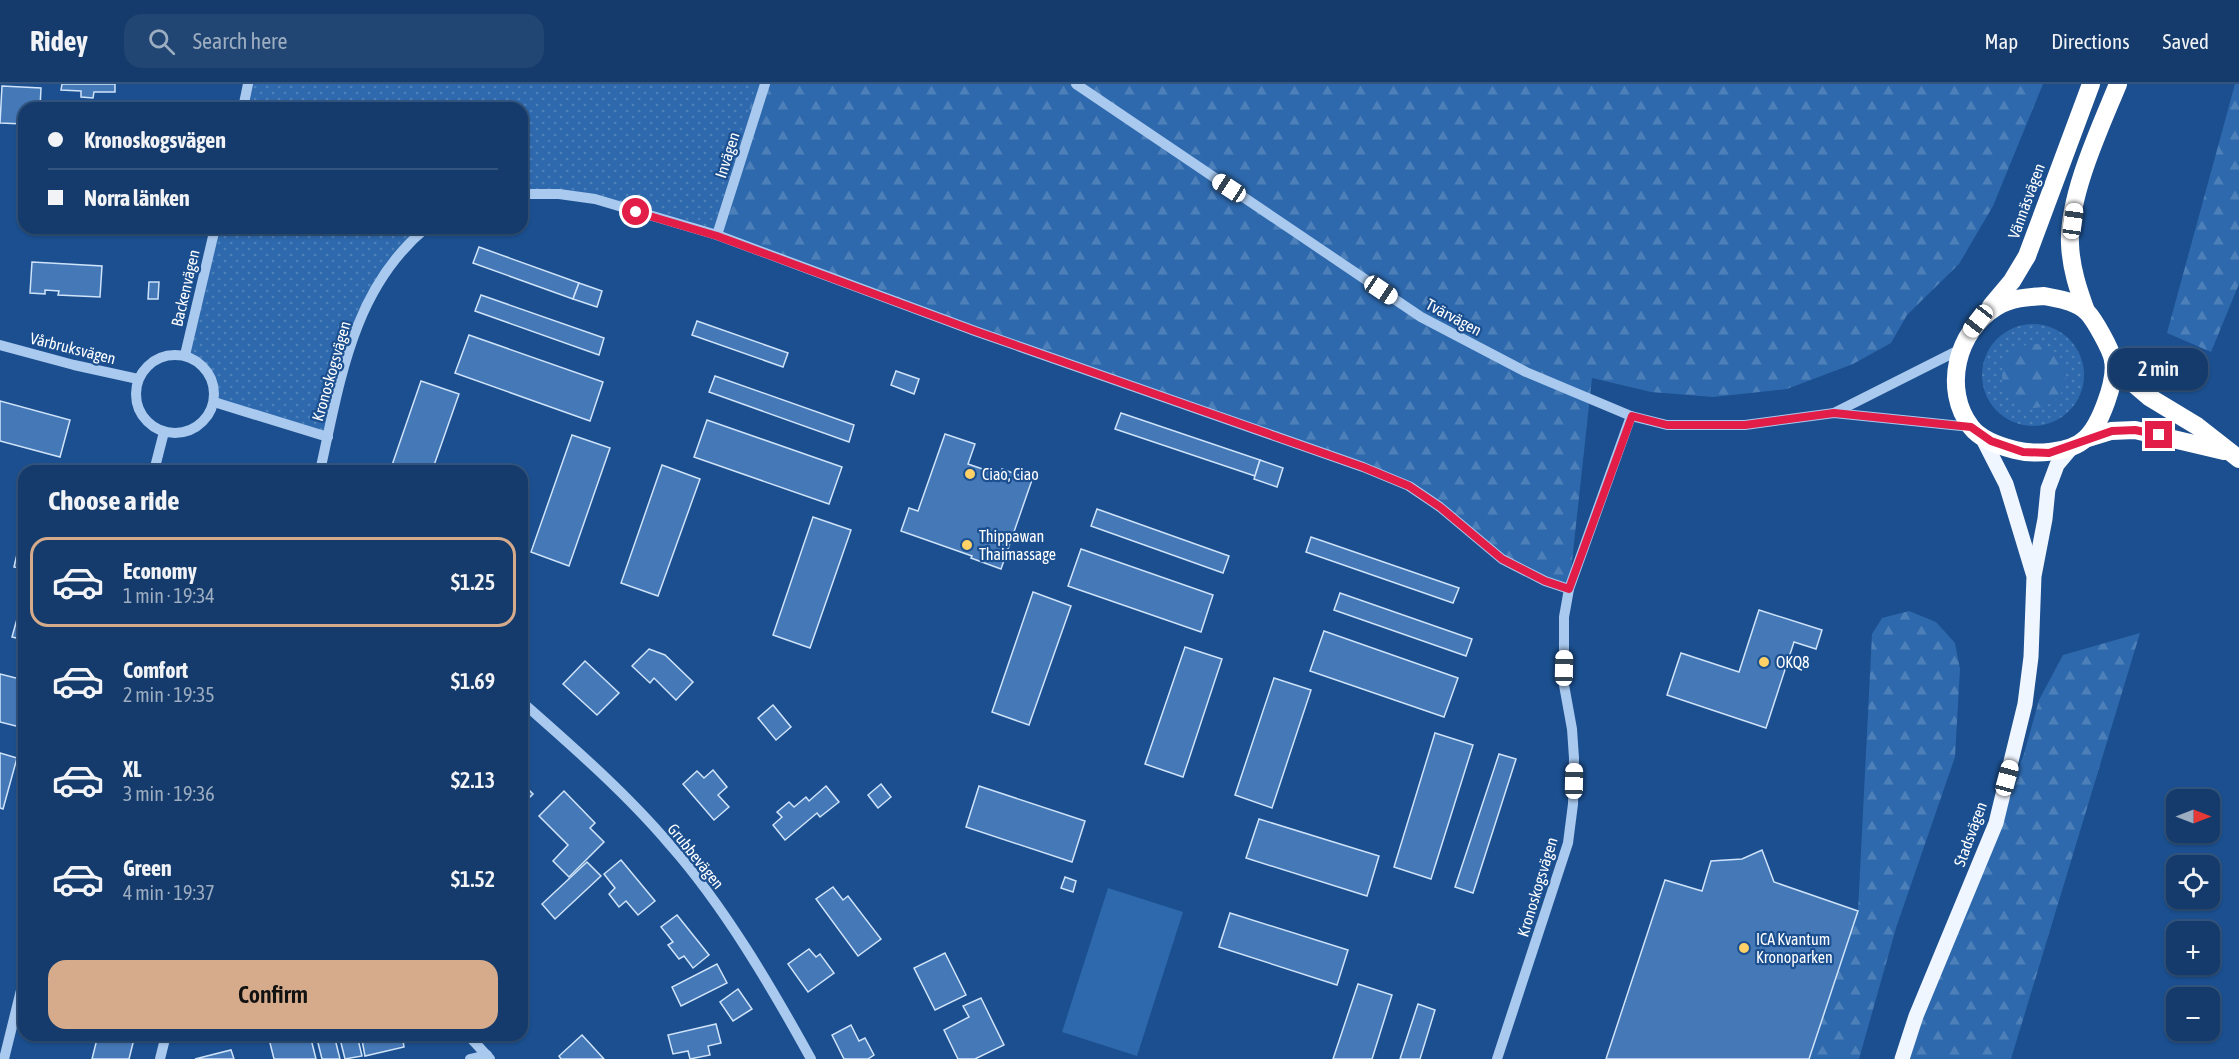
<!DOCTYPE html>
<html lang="en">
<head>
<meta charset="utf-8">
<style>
  body { margin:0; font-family:"Asap Condensed",sans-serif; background:#214673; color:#f1f3f6; height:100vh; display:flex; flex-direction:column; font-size:22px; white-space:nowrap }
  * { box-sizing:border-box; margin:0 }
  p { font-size:20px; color:#9dadc1 }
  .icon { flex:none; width:33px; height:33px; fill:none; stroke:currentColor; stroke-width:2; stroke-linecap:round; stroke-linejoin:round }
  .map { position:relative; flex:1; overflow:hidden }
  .drawer { position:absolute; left:18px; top:381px; width:510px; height:576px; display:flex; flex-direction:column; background:#143b6b; border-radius:18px; box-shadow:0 2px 4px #0004,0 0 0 2px #33557e }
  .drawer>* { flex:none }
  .guide { position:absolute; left:18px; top:18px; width:510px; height:132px; border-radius:18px; box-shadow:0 2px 4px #0004,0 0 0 2px #33557e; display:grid; align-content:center; height:132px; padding:0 30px; background:#143b6b }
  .needle { width:39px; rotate:90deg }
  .fabs { position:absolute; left:2166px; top:705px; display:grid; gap:12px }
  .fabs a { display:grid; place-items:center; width:54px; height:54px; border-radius:12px; background:#143b6b; box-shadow:0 2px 4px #0004,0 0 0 2px #33557e; font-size:30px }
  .end { position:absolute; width:27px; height:27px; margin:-14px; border:8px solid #e11d48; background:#fff; box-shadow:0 0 0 3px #fff }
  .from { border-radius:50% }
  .bubble { position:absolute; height:42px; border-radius:18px; background:#143b6b; box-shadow:0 2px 4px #0004,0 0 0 2px #33557e; font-size:20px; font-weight:600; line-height:42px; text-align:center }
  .car { position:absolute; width:18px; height:36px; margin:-18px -9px; border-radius:8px; box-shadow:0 0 4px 2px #0007; background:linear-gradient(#fff 24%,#345 0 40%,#fff 0 76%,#345 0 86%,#fff 0) }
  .guide b { display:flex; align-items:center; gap:21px; height:57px; font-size:22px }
  .guide b+b { border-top:2px solid #33557e }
  .guide i { width:15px; height:15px; background:#f1f3f6 }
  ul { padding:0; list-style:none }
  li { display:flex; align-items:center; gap:18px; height:90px; margin:0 12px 9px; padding:0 18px; border:3px solid transparent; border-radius:18px }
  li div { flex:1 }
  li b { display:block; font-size:22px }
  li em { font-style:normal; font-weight:600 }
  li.on { border-color:#d6ab8b }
  li>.icon { width:54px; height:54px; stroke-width:1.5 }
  h2 { padding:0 30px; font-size:27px; line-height:72px }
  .button { display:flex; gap:12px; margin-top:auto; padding:12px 30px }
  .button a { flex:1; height:69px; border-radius:18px; background:#d6ab8b; color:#111; font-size:24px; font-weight:600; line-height:69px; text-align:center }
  header { display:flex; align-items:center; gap:36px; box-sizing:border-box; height:84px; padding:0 30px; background:#143b6b; border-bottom:2px solid #33557e }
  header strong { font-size:28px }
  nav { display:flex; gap:33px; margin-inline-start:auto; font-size:21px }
  .search { width:420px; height:54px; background:#214673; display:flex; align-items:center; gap:15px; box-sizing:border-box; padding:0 21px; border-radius:18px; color:#9dadc1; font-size:22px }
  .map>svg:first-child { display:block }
  .grass { fill:url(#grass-dots) }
  .forest { fill:url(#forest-firs) }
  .pitch { fill:#2e69ad }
  .building { fill:#4478b7; stroke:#cfe3fa; stroke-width:1.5 }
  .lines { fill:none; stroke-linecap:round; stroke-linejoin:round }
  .minor { stroke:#a9c9ee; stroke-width:10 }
  .major { stroke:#f0f6ff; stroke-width:15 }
  .highway { stroke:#fff; stroke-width:18 }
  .route { stroke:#e11d48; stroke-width:8 }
  .poi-dot { fill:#ffd166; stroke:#1b4f8f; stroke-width:2 }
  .labels { text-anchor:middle; stroke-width:4.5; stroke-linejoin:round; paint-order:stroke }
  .street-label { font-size:16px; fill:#fff; stroke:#1b4f8f }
  .poi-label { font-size:16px; fill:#fff; stroke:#1b4f8f; text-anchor:start }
</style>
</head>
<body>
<header>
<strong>Ridey</strong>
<div class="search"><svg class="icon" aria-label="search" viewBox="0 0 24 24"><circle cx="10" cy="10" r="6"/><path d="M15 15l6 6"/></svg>Search here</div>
<nav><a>Map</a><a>Directions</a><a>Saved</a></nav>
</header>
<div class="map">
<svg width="2239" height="975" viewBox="0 0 2239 975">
  <defs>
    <pattern id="grass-dots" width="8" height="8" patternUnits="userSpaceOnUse" patternTransform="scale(1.5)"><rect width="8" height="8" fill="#2e69ad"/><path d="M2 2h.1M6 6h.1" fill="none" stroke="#4d80b9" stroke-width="1.8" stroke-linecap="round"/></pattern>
    <pattern id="forest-firs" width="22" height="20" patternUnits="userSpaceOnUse" patternTransform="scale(1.5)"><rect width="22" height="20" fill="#2e69ad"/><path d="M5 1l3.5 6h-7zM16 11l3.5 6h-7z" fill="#4d80b9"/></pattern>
  </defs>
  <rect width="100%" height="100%" fill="#1b4f8f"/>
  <g class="grass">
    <polygon points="248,0 765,0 717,151 595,115 522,110 522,24 243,24"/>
    <path d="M215 144H426L397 172 352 255 328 353 214 318C214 293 208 282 185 271Z"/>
    <circle cx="2033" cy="291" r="51"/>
  </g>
  <g class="forest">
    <polygon points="756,0 2043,0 1993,122 1959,180 1907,231 1891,259 1853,280 1787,305 1713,313 1651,308 1592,294 1569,505 1519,485 1409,402 717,151"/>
    <polygon points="2235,0 2239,0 2239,200 2211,268 2167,249"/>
    <circle cx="2034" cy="292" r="32"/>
    <polygon points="1909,527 1936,538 1955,559 1960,585 1955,673 1896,844 1859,975 1809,975 1858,827 1872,550 1882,534"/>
    <polygon points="2140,549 2011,975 1902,975 2024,670 2039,616 2063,571"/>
  </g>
  <polygon class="pitch" points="1108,804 1183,828 1137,972 1062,948"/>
  <g class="building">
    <polygon points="62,0 115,0 115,8 94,8 93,14 81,13 81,7 61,6"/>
    <polygon points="2,2 41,4 40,24 24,24 24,65 24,40 0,39"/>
    <polygon points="20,104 24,104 24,136 18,135"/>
    <polygon points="479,163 579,199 573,215 473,179"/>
    <polygon points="32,178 102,182 100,213 58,211 59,207 45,206 45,210 30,209"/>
    <polygon points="149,198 159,198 158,215 148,215"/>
    <polygon points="579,199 602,207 597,223 573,215"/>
    <polygon points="481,211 604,254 599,271 475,227"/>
    <polygon points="697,237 788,269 783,283 692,251"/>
    <polygon points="469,251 603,298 590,337 455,289"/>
    <polygon points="896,287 919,295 914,310 891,301"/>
    <polygon points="715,292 854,341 849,358 709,308"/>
    <polygon points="421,297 459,310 432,387 390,387"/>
    <polygon points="0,317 70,336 60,373 0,357"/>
    <polygon points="1121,329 1260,376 1255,392 1115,345"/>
    <polygon points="707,336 842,383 829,420 694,373"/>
    <polygon points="945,350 975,360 968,380 1000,391 1002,385 1032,396 1001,485 971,474 972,472 901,447 909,424 918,427"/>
    <polygon points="572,351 610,364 569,482 531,468"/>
    <polygon points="1260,376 1283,384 1277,403 1254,395"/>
    <polygon points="662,381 700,395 658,512 621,499"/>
    <polygon points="1097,425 1229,472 1223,489 1091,442"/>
    <polygon points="813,433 851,446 810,564 773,551"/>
    <polygon points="1311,453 1459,504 1453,519 1306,468"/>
    <polygon points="19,462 24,463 24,485 14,483"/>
    <polygon points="1081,465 1213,511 1201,548 1068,502"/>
    <polygon points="1033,508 1071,522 1029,641 992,628"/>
    <polygon points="1340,509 1472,555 1466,572 1334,526"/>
    <polygon points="24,510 24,556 12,553"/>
    <polygon points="1759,526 1822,546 1816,565 1794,558 1766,644 1667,611 1681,569 1739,588"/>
    <polygon points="1324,547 1458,594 1444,633 1310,587"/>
    <polygon points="1185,563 1222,575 1183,693 1145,680"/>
    <polygon points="649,565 665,571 693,598 676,616 654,594 650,599 632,582"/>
    <polygon points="585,577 619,609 597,631 563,600"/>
    <polygon points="0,590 24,596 24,644 0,638"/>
    <polygon points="1274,594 1311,606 1272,724 1235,711"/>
    <polygon points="773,621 791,643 776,656 758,634"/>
    <polygon points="1435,649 1473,661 1431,795 1394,783"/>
    <polygon points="0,669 17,674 3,725 0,724"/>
    <polygon points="1499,670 1516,675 1473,809 1455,803"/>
    <polygon points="713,686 727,703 718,711 729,723 714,736 683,700 697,687 704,694"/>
    <polygon points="522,699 533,710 522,721"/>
    <polygon points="881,700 891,713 878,724 868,711"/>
    <polygon points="826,702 839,718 820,733 817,729 785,756 773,741 782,733 777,728 789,718 794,723 806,713 809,717"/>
    <polygon points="979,702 1085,737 1072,778 966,743"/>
    <polygon points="564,707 595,739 590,744 604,758 569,793 553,777 568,761 539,732"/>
    <polygon points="1259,735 1379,772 1367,812 1246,774"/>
    <polygon points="1762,766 1774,798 1858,827 1809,975 1606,975 1665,796 1702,807 1711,777 1742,775"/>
    <polygon points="621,776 655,817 638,831 626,817 619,823 609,810 615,804 604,790"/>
    <polygon points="587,778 601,792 555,835 542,820"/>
    <polygon points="1065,793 1076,797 1073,808 1061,804"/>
    <polygon points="522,794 528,802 522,807"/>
    <polygon points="833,803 843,816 848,812 881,855 858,872 816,815"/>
    <polygon points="1230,829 1348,866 1337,901 1219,863"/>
    <polygon points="677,831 709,871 693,884 684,872 679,875 668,861 673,858 661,843"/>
    <polygon points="809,865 816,873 820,870 834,889 808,908 788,880"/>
    <polygon points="945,869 966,911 935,926 914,884"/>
    <polygon points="717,880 727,899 681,922 672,903"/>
    <polygon points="1358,900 1392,911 1372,975 1333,975"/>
    <polygon points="738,905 752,925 733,937 720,918"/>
    <polygon points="981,914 1004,961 975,975 958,975 944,946 969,933 963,922"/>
    <polygon points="1418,920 1435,926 1420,975 1400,975"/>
    <polygon points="716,940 721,959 708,962 710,971 690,975 688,967 673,970 668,951"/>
    <polygon points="851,941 859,957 865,954 874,971 868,975 844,975 832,951"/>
    <polygon points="98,951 135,951 129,975 92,975"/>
    <polygon points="268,951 310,951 316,975 274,975"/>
    <polygon points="316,951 334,951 340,975 322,975"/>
    <polygon points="339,951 357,951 362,972 345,975"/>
    <polygon points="361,951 402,951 404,963 365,972"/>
    <polygon points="582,951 604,975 561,975 559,972"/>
    <polygon points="231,966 234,975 195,975"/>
  </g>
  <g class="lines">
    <g class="minor">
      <polyline points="1076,0 1421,233 1526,288 1631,332 1667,341 1745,341 1834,329 1971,343"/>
      <polyline points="243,24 248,0"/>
      <polyline points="522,110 559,110 595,115 717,151 975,247 1363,383 1409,402 1440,423 1502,475 1545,497 1569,505"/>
      <polyline points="717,151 765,0"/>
      <polyline points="0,261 74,281 138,295"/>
      <circle cx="175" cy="310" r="39"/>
      <polyline points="185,271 215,144"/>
      <polyline points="214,318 328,353"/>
      <polyline points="1834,329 1959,266"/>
      <polyline points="154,387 164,348"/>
      <path d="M320 387C340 298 352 205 426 144"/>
      <path d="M522 618C572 662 627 710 670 761 724 822 772 904 811 975"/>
      <polyline points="468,951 490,975"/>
      <polyline points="4,975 24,894"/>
      <polyline points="160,975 166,951"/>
      <polyline points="470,975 487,971"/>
      <polyline points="1497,975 1568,759 1573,720 1574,674 1572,645 1564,601 1564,533 1569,505 1631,332"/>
    </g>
    <g class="major">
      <polyline points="1981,351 2006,400 2033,489"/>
      <polyline points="1902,975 1916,932 1996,739 2025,620 2031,573 2034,492 2045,435 2048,405 2057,381 2073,362"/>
    </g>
    <g class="highway">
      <path d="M2044 212C2058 215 2076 217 2087 228 2094 235 2111 265 2113 276 2117 296 2100 342 2085 355 2070 369 2034 371 2015 366 1999 362 1981 356 1971 343 1942 305 1957 247 1996 223 2011 214 2027 213 2044 212Z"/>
      <polyline points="1991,222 2012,197 2027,172 2091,0"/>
      <path d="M2086 227C2078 205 2071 184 2070 160 2068 112 2100 44 2118 0"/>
      <polyline points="2113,276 2135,301 2149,313 2197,342 2239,375"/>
      <polyline points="2085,355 2111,347 2135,346 2224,367"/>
    </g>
  </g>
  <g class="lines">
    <polyline class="route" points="636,128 717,152 975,247 1363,383 1409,402 1440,423 1502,475 1545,497 1569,505 1632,332 1667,341 1745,341 1834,329 1971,343 1991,357 2023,368 2049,369 2112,347 2135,346 2159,351"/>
  </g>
  <g class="poi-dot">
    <circle cx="970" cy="390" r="6"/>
    <circle cx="967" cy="461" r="6"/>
    <circle cx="1764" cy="578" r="6"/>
    <circle cx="1744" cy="864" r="6"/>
  </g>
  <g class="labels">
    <g class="street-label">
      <text transform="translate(727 71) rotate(-72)" y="6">Invägen</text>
      <text transform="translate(2026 117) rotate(-70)" y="6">Vännäsvägen</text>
      <text transform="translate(185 204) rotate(-77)" y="6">Backenvägen</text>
      <text transform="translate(1454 233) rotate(28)" y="6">Tvärvägen</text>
      <text transform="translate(73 264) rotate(14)" y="6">Vårbruksvägen</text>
      <text transform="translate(331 287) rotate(-74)" y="6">Kronoskogsvägen</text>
      <text transform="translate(1970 750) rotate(-70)" y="6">Stadsvägen</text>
      <text transform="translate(696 772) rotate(51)" y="6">Grubbevägen</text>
      <text transform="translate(1537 803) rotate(-73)" y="6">Kronoskogsvägen</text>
    </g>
    <g class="poi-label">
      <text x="982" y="396">Ciao, Ciao</text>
      <text x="979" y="458">Thippawan<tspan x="979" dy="18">Thaimassage</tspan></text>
      <text x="1776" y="584">OKQ8</text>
      <text x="1756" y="861">ICA Kvantum<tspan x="1756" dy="18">Kronoparken</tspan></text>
    </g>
  </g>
</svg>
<div class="fabs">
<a><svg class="needle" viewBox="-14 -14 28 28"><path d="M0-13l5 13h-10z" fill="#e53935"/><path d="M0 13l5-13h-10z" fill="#9dadc1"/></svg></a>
<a><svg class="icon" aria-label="locate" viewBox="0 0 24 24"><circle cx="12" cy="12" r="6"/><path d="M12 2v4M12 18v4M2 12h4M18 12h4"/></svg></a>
<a>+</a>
<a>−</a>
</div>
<i class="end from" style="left:636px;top:128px"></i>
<i class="end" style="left:2159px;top:351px"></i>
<div class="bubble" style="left:2109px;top:264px;width:99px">2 min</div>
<i class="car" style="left:1229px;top:104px;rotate:303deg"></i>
<i class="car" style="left:2073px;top:137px;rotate:8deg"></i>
<i class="car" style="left:1381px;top:206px;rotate:124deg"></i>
<i class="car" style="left:1978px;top:237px;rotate:218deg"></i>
<i class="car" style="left:1564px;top:584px;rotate:1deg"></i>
<i class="car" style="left:2007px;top:694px;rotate:15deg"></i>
<i class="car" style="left:1574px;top:697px;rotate:1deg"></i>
<div class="guide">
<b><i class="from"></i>Kronoskogsvägen</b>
<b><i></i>Norra länken</b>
</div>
<section class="drawer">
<h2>Choose a ride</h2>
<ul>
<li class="on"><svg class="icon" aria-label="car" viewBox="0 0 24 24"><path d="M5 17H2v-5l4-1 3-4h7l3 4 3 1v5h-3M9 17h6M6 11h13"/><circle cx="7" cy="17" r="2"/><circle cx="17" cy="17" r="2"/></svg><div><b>Economy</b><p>1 min · 19:34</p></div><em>$1.25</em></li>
<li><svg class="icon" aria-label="car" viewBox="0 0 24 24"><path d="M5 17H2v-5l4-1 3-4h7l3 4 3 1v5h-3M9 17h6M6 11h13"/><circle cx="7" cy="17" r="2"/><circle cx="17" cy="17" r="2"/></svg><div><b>Comfort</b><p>2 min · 19:35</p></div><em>$1.69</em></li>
<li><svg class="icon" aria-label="car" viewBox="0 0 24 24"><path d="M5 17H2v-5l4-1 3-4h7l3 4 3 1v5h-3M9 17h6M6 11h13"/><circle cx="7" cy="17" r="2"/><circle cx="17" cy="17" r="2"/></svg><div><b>XL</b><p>3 min · 19:36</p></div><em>$2.13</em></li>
<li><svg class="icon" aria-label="car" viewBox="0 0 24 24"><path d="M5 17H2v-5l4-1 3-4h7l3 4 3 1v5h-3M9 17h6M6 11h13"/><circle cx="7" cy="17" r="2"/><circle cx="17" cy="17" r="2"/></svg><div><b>Green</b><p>4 min · 19:37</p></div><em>$1.52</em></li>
</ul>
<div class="button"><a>Confirm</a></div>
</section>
</div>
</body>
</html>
